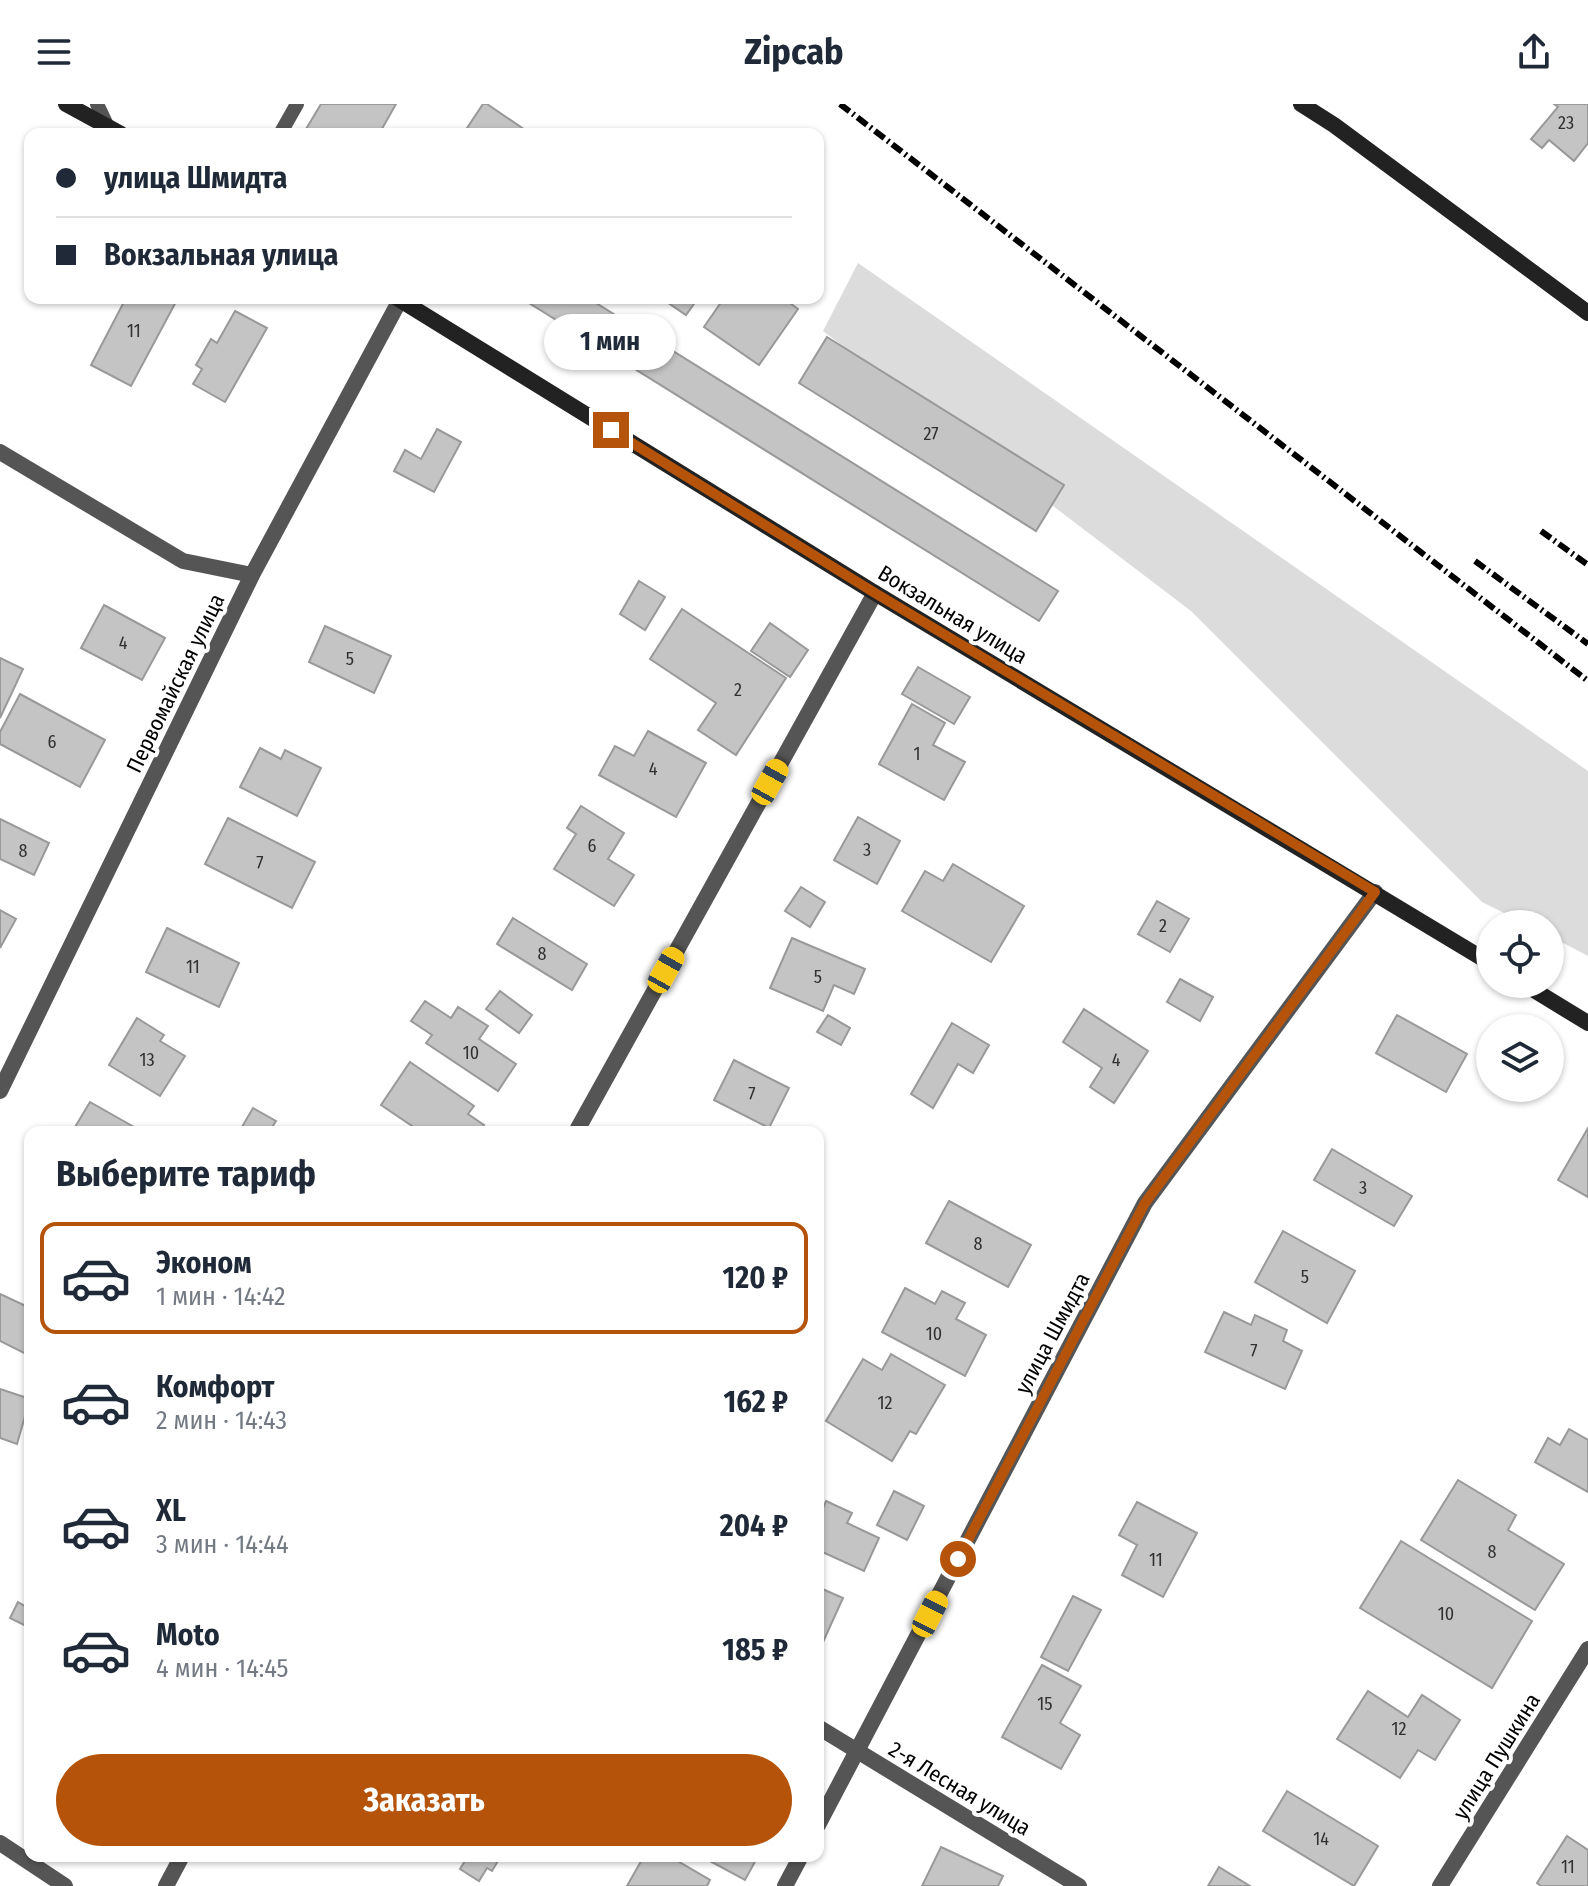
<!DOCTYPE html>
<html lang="ru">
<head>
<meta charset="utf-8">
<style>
  body { margin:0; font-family:"Fira Sans Condensed",sans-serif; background:#f6f6f7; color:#1f2937; height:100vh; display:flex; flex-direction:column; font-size:30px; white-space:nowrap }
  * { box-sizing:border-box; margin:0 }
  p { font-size:26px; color:#747a83 }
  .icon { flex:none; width:44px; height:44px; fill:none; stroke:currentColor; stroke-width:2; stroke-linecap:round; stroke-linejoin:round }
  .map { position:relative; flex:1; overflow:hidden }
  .sheet { position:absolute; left:24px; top:1022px; width:800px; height:736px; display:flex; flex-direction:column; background:#fff; border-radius:16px; box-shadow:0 2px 6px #0004 }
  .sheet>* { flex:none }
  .guide { position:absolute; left:24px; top:24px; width:800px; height:176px; border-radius:16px; box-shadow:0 2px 6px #0004; display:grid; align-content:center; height:176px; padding:0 32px; background:#fff }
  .controls { position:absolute; left:1476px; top:806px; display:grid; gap:16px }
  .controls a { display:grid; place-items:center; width:88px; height:88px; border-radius:50%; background:#fff; box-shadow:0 2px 6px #0004; font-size:40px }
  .end { position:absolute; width:36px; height:36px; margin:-18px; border:10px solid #b45309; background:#fff; box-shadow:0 0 0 4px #fff }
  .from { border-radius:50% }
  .bubble { position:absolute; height:56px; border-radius:28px; background:#fff; box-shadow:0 2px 6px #0004; font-size:26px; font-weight:700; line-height:56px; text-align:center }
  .car { position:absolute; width:24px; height:48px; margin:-24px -12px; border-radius:10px; box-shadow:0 0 6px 2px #0007; background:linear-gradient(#f5c518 24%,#345 0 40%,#f5c518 0 76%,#345 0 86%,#f5c518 0) }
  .guide b { display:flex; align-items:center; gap:28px; height:76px; font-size:30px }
  .guide b+b { border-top:2px solid #e0e1e3 }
  .guide i { width:20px; height:20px; background:#1f2937 }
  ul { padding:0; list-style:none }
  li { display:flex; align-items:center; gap:24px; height:112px; margin:0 16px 12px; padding:0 16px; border:4px solid transparent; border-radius:16px }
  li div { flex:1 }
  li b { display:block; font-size:30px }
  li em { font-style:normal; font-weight:700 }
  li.selected { border-color:#b45309 }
  li>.icon { width:72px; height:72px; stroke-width:1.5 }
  h2 { padding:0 32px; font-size:36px; line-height:96px }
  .primary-button { display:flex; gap:16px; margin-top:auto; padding:16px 32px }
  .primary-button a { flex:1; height:92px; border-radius:48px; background:#b45309; color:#fff; font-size:32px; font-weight:700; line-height:92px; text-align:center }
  header { display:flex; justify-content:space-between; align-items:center; height:104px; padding:0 32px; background:#fff; font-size:36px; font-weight:700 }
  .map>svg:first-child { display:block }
  .green { fill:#dcdcdc }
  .building { fill:#c4c4c4; stroke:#999; stroke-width:2 }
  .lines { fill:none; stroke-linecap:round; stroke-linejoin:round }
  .lane { stroke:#555; stroke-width:14 }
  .street { stroke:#555; stroke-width:16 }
  .secondary { stroke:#222; stroke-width:16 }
  .rail { stroke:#000; stroke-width:6; stroke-dasharray:12 4 2 4; stroke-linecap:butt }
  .route { stroke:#b45309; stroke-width:10 }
  .labels { text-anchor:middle; stroke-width:8; stroke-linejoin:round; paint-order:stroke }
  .number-label { font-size:18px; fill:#313131 }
  .street-label { font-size:22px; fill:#000; stroke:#fff }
</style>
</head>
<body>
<header><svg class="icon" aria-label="menu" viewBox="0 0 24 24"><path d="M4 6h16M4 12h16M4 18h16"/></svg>Zipcab<svg class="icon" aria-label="share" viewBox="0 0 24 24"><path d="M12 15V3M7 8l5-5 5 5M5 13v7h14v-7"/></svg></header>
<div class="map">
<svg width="1588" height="1782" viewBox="0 0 1588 1782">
  <rect width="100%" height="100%" fill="#fff"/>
  <polygon class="green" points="858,159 1588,667 1588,852 1550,832 1550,820 1526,820 1482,798 1191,507 823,227"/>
  <g class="building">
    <polygon points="321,0 396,0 379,30 303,30"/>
    <polygon points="483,0 487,0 531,30 463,30"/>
    <polygon points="1554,0 1588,0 1588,39 1574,57 1549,36 1542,44 1531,35 1558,3"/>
    <polygon points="126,194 178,194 131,282 91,261"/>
    <polygon points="521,194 588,194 1058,487 1039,517"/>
    <polygon points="661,194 698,194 686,211"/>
    <polygon points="724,194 783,194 798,205 759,261 704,223"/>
    <polygon points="235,207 267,224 225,298 193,280 202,265 196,261 211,235 217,239"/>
    <polygon points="827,233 1064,381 1036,427 799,279"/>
    <polygon points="437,325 461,338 434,388 394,367 405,346 421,355"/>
    <polygon points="639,477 665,493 645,526 620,510"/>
    <polygon points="104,501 165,534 142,576 81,544"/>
    <polygon points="682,505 786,574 736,651 698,626 716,599 650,555"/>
    <polygon points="770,519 808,546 790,573 751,547"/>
    <polygon points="325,522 391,552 374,589 309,558"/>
    <polygon points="0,554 23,565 0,614"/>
    <polygon points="918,563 970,593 954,620 902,590"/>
    <polygon points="20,590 105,636 80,683 0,640 0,628"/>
    <polygon points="912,600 945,619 933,641 965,658 944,696 879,660"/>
    <polygon points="648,627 706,659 676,713 599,671 615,642 634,652"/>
    <polygon points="260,644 281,655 285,646 321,664 297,712 240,683"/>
    <polygon points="581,702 624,729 608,755 634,771 614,802 554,765 576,730 567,724"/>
    <polygon points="858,713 900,737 877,780 834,756"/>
    <polygon points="228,714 315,758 292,804 205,760"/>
    <polygon points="0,715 49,739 34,771 0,755"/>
    <polygon points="953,760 1024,802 991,858 902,807 925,767 943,777"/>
    <polygon points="801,783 825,798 810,823 785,807"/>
    <polygon points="1157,797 1189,815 1170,848 1138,830"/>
    <polygon points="0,806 16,815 0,844"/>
    <polygon points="513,814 587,860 572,886 497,840"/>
    <polygon points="167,824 239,859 219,903 146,868"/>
    <polygon points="792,834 865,865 854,890 834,881 823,907 770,884"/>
    <polygon points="1180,875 1213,893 1200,917 1167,898"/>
    <polygon points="500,887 532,911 519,929 486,905"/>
    <polygon points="425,897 451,914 458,903 488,922 479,935 516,960 498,987 426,939 432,931 411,917"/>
    <polygon points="1084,905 1148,947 1114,999 1090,983 1102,964 1063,938"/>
    <polygon points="828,911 850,924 841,941 817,928"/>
    <polygon points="1397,911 1467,950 1446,988 1376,949"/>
    <polygon points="137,914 164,931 160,937 185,952 160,992 109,961"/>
    <polygon points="952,919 989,941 973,969 958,960 933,1004 911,990"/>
    <polygon points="734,956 789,984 769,1024 714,996"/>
    <polygon points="410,958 474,1002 468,1010 484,1021 479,1028 407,1028 412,1022 381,1001"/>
    <polygon points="90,998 134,1023 130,1028 72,1028"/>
    <polygon points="253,1004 276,1017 269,1028 239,1028"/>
    <polygon points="1588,1024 1588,1093 1558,1076"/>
    <polygon points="1332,1045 1412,1092 1394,1122 1314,1076"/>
    <polygon points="949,1097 1031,1141 1008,1183 926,1139"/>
    <polygon points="1283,1127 1355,1167 1327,1219 1255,1178"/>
    <polygon points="905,1184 935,1200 942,1187 965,1199 956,1215 986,1231 965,1272 882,1228"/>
    <polygon points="0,1190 30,1204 30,1252 0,1237"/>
    <polygon points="1224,1208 1251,1221 1255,1211 1287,1226 1283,1237 1302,1247 1285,1285 1205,1248"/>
    <polygon points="891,1250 945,1281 916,1330 910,1327 892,1357 826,1317 863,1255 882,1266"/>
    <polygon points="0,1285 30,1295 17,1340 0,1334"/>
    <polygon points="1569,1325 1588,1336 1588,1388 1535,1358 1548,1334 1560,1341"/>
    <polygon points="1458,1376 1516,1411 1508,1426 1564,1460 1535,1506 1421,1436"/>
    <polygon points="894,1387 924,1402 907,1436 877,1421"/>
    <polygon points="826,1397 852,1409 847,1419 879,1434 864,1467 818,1446 818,1408 821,1409"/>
    <polygon points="1137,1398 1197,1429 1163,1493 1122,1471 1137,1441 1119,1431"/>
    <polygon points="1401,1437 1532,1517 1492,1584 1360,1504"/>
    <polygon points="818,1483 843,1494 818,1549"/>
    <polygon points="1073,1492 1101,1506 1068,1567 1041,1553"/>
    <polygon points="18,1498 30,1505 30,1524 10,1514"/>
    <polygon points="1042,1561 1081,1582 1060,1619 1080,1631 1061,1665 1002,1633"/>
    <polygon points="1368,1587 1408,1613 1422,1591 1460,1616 1435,1656 1418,1646 1400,1674 1337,1635"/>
    <polygon points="1287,1687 1378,1742 1354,1782 1263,1727"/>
    <polygon points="1567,1732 1588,1746 1588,1782 1541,1782 1537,1779"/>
    <polygon points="941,1743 1003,1772 998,1782 922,1782"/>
    <polygon points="468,1752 501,1752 492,1767 487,1764 479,1777 460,1765"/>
    <polygon points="644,1752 669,1752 710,1776 707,1782 627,1782"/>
    <polygon points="710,1752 753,1752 757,1754 745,1776 708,1756"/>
    <polygon points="1219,1763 1250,1782 1208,1782"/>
  </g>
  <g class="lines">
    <g class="lane">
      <polyline points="97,0 107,21"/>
      <polyline points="280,30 297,0"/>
    </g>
    <g class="street">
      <polyline points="0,348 183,457 252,471"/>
      <polyline points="0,987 252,471 400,196"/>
      <polyline points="576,1028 875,489"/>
      <polyline points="818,1623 1079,1782"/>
      <polyline points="818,1721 1145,1099 1375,788"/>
      <polyline points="0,1739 65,1782"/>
      <polyline points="166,1782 182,1752"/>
      <polyline points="785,1782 801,1752"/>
      <polyline points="1440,1782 1588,1545"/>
    </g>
    <g class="secondary">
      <polyline points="66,0 121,30"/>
      <polyline points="1301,0 1334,21 1588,209"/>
      <polyline points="397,194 875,489 1490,859"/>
      <polyline points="1524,880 1588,919"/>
    </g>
    <g class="rail">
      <polyline points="840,0 1588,577"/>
      <polyline points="1541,427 1588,461"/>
      <polyline points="1475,457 1588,540"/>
    </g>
  </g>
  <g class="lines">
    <polyline class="route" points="611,326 875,489 1375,788 1145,1099 958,1455"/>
  </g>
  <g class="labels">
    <g class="number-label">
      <text x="1566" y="25">23</text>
      <text x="134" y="233">11</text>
      <text x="931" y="336">27</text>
      <text x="123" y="545">4</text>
      <text x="350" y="561">5</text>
      <text x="738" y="592">2</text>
      <text x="52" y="644">6</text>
      <text x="917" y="656">1</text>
      <text x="653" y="671">4</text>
      <text x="592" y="748">6</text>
      <text x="867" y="752">3</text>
      <text x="23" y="753">8</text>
      <text x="260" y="765">7</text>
      <text x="1163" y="828">2</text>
      <text x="542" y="856">8</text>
      <text x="193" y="869">11</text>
      <text x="818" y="879">5</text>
      <text x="471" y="955">10</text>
      <text x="147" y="962">13</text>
      <text x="1116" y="962">4</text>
      <text x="752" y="996">7</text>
      <text x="1363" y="1090">3</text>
      <text x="978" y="1146">8</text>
      <text x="1305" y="1179">5</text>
      <text x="934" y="1236">10</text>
      <text x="1254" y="1253">7</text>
      <text x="885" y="1305">12</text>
      <text x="1492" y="1454">8</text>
      <text x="1156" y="1462">11</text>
      <text x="1446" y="1516">10</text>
      <text x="1045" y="1606">15</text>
      <text x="1399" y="1631">12</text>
      <text x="1321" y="1741">14</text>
      <text x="1568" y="1769">11</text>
    </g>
    <g class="street-label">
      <text transform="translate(953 510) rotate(31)" y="8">Вокзальная улица</text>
      <text transform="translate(175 579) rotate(-64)" y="8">Первомайская улица</text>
      <text transform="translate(1052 1229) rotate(-62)" y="8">улица Шмидта</text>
      <text transform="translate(1496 1652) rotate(-58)" y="8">улица Пушкина</text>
      <text transform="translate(960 1684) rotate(31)" y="8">2-я Лесная улица</text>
    </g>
  </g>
</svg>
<div class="controls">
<a><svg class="icon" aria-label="locate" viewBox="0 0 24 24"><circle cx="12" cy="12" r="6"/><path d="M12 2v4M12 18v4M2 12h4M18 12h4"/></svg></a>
<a><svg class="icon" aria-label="layers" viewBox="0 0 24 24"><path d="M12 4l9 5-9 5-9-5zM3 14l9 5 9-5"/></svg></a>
</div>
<i class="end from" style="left:958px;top:1455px"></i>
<i class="end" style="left:611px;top:326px"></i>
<div class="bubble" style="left:544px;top:210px;width:132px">1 мин</div>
<i class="car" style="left:770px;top:678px;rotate:29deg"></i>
<i class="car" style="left:666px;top:866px;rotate:29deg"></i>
<i class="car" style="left:930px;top:1510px;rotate:27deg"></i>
<div class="guide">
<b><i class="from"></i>улица Шмидта</b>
<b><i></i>Вокзальная улица</b>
</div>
<section class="sheet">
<h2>Выберите тариф</h2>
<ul>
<li class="selected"><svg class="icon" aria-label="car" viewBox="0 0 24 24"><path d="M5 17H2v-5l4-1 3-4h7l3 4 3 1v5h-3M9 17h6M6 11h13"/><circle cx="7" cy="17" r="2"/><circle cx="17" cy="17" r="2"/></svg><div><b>Эконом</b><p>1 мин · 14:42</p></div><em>120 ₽</em></li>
<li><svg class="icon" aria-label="car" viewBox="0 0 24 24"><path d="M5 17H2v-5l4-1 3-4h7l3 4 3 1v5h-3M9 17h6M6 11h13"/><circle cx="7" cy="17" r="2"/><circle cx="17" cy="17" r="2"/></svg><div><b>Комфорт</b><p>2 мин · 14:43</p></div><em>162 ₽</em></li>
<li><svg class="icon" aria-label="car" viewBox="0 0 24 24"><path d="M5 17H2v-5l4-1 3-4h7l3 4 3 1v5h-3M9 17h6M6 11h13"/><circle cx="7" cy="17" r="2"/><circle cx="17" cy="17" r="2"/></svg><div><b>XL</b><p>3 мин · 14:44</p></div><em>204 ₽</em></li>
<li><svg class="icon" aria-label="car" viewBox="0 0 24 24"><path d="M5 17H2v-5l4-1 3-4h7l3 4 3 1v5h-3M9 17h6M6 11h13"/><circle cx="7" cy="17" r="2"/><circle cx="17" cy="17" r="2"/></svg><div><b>Moto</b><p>4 мин · 14:45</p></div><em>185 ₽</em></li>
</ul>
<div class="primary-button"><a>Заказать</a></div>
</section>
</div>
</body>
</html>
